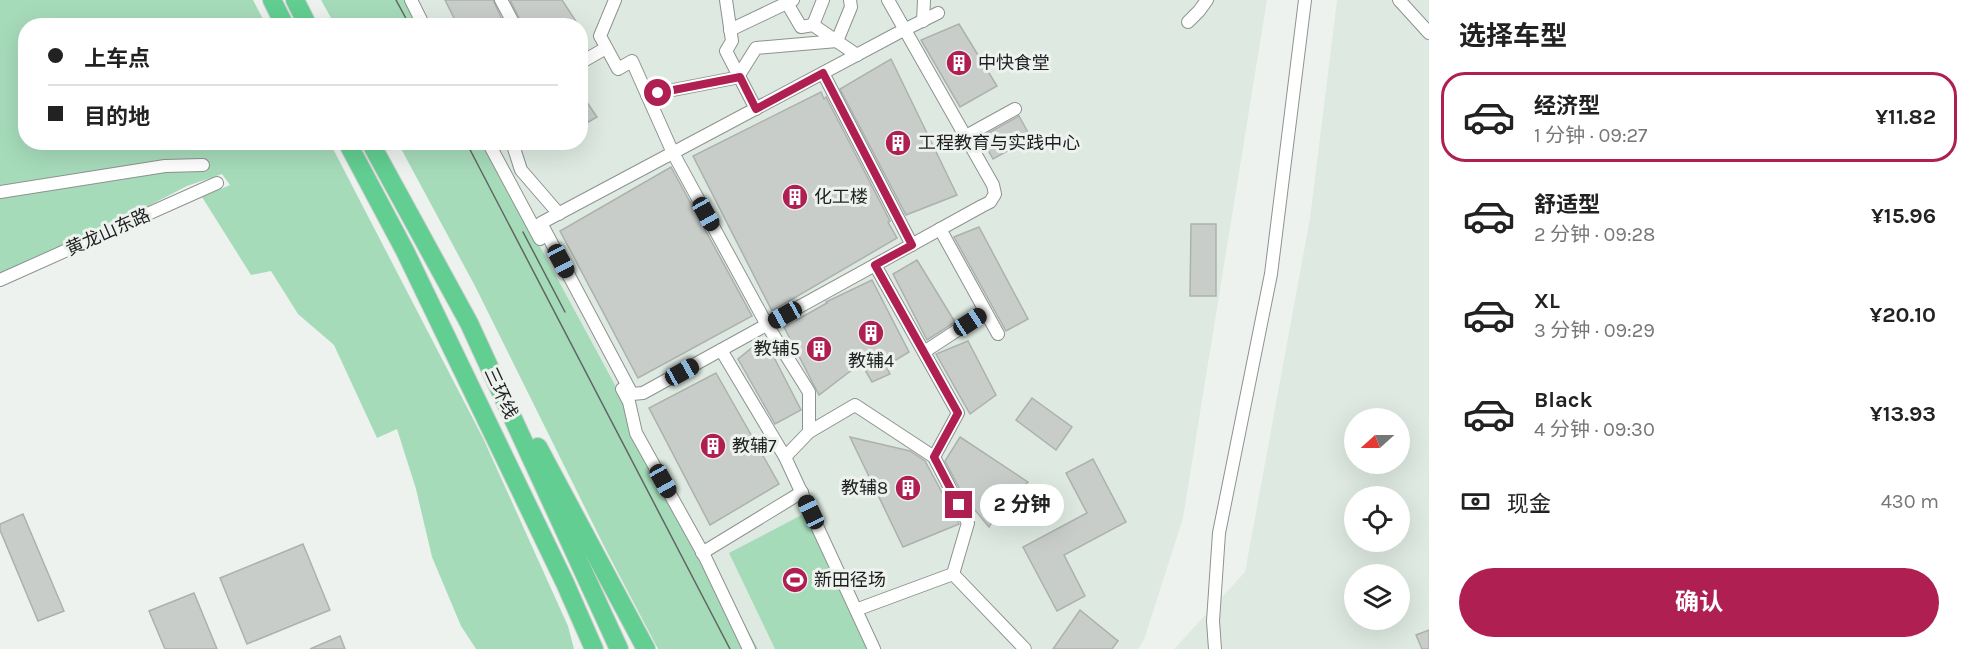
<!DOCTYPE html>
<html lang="zh">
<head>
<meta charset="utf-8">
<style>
  body { margin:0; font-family:Karla,"Noto Sans SC",sans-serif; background:#f6f6f6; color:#222; height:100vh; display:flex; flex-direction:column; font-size:22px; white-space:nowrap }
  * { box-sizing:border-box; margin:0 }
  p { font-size:20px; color:#767676 }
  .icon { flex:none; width:33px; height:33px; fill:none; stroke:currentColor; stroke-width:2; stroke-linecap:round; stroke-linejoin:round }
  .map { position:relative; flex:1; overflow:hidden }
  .panel { display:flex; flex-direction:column; background:#fff; width:540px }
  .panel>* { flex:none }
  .hud { position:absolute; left:18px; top:18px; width:570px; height:132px; border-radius:24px; box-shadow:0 6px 24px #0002; display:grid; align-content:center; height:132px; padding:0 30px; background:#fff }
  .needle { width:39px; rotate:249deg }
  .buttons { position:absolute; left:1344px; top:408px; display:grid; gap:12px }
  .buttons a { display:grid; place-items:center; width:66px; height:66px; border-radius:50%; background:#fff; box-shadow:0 6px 24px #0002; font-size:30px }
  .end { position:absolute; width:27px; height:27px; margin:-14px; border:8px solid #af1f52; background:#fff; box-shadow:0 0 0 3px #fff }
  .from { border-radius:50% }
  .bubble { position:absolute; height:42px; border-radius:21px; background:#fff; box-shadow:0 6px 24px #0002; font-size:20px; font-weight:700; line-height:42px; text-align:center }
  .car { position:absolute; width:18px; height:36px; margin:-18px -9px; border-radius:8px; box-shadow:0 0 4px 2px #0007; background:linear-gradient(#222 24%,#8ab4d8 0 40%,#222 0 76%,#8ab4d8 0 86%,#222 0) }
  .hud b { display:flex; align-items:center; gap:21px; height:57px; font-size:22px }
  .hud b+b { border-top:2px solid #e0e0e0 }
  .hud i { width:15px; height:15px; background:#222 }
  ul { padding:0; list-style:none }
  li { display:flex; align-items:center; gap:18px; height:90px; margin:0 12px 9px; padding:0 18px; border:3px solid transparent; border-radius:24px }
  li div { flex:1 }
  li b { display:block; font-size:22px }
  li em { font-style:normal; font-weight:700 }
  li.selected { border-color:#af1f52 }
  li>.icon { width:54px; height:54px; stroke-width:1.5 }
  h2 { padding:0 30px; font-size:27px; line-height:72px }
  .pay { display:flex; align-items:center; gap:15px; height:66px; padding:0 30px; font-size:22px }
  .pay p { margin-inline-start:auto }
  .button { display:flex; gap:12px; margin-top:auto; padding:12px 30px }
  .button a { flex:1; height:69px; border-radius:36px; background:#af1f52; color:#fff; font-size:24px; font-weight:700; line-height:69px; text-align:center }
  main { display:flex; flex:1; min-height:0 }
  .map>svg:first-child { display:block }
  .built { fill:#deeae1; fill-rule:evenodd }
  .green { fill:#a6dbba }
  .building { fill:#c8cdca; stroke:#adb1ae; stroke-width:1.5 }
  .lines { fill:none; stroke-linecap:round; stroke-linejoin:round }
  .minor-casing { stroke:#8e928f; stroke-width:14 }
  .highway-casing { stroke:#cdcece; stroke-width:20 }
  .minor { stroke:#fff; stroke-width:12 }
  .highway { stroke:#62ce91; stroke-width:18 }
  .tram { stroke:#626563; stroke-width:1.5 }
  .route { stroke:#af1f52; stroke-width:8 }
  .labels { text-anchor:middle; stroke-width:6; stroke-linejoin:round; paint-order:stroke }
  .poi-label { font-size:18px; fill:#1d1f1e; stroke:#edf2ef; text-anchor:start }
  .street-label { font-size:18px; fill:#1d1f1e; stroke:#edf2ef }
</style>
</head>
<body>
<main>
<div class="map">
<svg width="1429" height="649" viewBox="0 0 1429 649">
  <rect width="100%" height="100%" fill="#edf2ef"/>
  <g class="built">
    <polygon points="406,0 1267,0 1183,518 1144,640 1138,649 758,649 484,143 580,142 580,26 420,25"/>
    <path d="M1337 0H1429V649H1174L1245 572 1310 218ZM1354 418H1400V464H1354ZM1354 496H1400V542H1354ZM1354 574H1400V620H1354Z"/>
  </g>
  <g class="green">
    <polygon points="0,0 253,0 266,25 26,26 26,142 330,143 483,438 568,626 574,649 476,649 461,626 432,557 416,489 397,429 377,438 334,345 298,314 271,271 251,275 202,197 230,185 222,174 187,186 131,215 0,275"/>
    <polygon points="321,0 406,0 420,25 335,25"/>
    <polygon points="398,143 484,143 758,649 658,649 606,550 475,286"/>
    <polygon points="815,508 880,649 775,649 729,553"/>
  </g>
  <g class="building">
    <polygon points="445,0 493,0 505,26 458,26"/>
    <polygon points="510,0 562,0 579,26 523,26"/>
    <polygon points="959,24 997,86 960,107 921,40"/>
    <polygon points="891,59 957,195 906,215 840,89"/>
    <polygon points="580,92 597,117 580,127"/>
    <polygon points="821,92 824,99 826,97 890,221 888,222 897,238 772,311 693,156"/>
    <polygon points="1019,116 1031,138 993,159 981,137"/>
    <polygon points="671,167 752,316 638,378 560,231"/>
    <polygon points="1191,224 1216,224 1216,296 1190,296"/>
    <polygon points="979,227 1028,319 1006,331 954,237"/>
    <polygon points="917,260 955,322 927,340 893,274"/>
    <polygon points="872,280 909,352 886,366 890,374 872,382 861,363 819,395 784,327 827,303 826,302"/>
    <polygon points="764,338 801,410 775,424 738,359"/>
    <polygon points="968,341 996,395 970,414 936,354"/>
    <polygon points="716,373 779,484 710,525 649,408"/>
    <polygon points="1032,398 1072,427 1056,450 1016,420"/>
    <polygon points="850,437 910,451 925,461 959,524 903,547"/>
    <polygon points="960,437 1028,482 998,512 989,527 964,497 945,461"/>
    <polygon points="1093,459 1126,522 1064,555 1085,596 1057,611 1023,547 1087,513 1066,473"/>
    <polygon points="23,514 64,611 38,621 0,530 0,524"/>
    <polygon points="303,544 330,610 247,644 220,578"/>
    <polygon points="194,593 217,649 165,649 149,611"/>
    <polygon points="1080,610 1118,641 1112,649 1053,649"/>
    <polygon points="1429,630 1429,649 1422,649 1416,635"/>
    <polygon points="340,636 345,649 310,649"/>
  </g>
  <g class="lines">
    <g class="minor-casing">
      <g id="minor">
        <polyline points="411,0 424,26"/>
        <polyline points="501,0 515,26"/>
        <polyline points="615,0 600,36 618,69 632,61 673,153 767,325 809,392 809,432"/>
        <polyline points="726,0 732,41 726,51 756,109"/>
        <path d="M888 0C923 62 958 123 993 185L995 194 990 202 982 206 643 393 632 394 541 223 896 34C910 27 924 20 938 13"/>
        <polyline points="1399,0 1429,33"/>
        <polyline points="787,3 801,27 813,25 857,55"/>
        <polyline points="923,21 924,0"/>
        <polyline points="1188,22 1199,11 1207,0"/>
        <polyline points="813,25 823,0"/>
        <polyline points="730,30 793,0"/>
        <polyline points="580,63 606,48"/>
        <polyline points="823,73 912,245"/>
        <polyline points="739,75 756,48 837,41 851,7 850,0"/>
        <polyline points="647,95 740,77"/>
        <polyline points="966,136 1015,109"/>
        <polyline points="488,142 540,239"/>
        <polyline points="512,142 521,170 559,214"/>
        <polyline points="0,192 165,166 203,165"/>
        <polyline points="940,229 998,334"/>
        <polyline points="875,265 958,413 934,457"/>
        <polyline points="0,280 217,183"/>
        <polyline points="721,350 785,457 874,649"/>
        <polyline points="924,352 985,312"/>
        <polyline points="622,389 629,402 636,433 705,557 749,649"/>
        <polyline points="785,457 809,432 855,405 934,457 968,523 953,574"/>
        <polyline points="702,553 802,492"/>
        <polyline points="953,574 1025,649"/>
        <polyline points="861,608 953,574"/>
        <polyline points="1215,649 1213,621 1219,533 1271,274 1305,0"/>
      </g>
    </g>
    <g class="highway-casing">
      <g id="highway">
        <polyline points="272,0 285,26"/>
        <polyline points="295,0 308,26"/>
        <polyline points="347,142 405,251 565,583 594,649"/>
        <polyline points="370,142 469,323 619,649"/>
        <polyline points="538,447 646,649"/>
      </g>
    </g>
    <use href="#minor" class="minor"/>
    <use href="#highway" class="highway"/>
    <g class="tram">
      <polyline points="396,0 410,26"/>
      <polyline points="466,142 730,649"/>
      <polyline points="523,232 565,312"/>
    </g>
  </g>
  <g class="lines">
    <polyline class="route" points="658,93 740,77 756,109 823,73 912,245 875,265 958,413 934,457 959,505"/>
  </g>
  <defs>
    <g id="building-disc" transform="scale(1.35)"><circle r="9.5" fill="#af1f52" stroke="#edf2ef"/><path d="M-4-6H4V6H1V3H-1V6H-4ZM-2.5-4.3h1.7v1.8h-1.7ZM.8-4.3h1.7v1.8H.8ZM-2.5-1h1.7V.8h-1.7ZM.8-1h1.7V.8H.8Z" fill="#fff"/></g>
    <g id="stadium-disc" transform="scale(1.35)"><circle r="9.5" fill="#af1f52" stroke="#edf2ef"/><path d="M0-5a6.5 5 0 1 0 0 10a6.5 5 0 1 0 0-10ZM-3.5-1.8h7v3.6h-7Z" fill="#fff"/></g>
  </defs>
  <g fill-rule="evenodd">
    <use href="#building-disc" x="959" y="63"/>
    <use href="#building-disc" x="898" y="143"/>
    <use href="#building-disc" x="795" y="197"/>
    <use href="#building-disc" x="871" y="333"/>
    <use href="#building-disc" x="819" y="349"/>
    <use href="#building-disc" x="713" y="446"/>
    <use href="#building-disc" x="908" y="488"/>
    <use href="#stadium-disc" x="795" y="580"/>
  </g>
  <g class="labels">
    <g class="poi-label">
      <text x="978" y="69">中快食堂</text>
      <text x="918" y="149">工程教育与实践中心</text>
      <text x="814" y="203">化工楼</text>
      <text x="800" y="355" text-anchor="end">教辅5</text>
      <text x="871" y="367" text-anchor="middle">教辅4</text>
      <text x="732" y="452">教辅7</text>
      <text x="888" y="494" text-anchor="end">教辅8</text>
      <text x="814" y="586">新田径场</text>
    </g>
    <g class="street-label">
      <text transform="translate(108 232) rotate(-24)" y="6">黄龙山东路</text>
      <text transform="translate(501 393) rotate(65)" y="6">三环线</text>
    </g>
  </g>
</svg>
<div class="buttons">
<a><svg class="needle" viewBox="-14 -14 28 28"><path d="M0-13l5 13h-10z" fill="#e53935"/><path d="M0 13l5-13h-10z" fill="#767676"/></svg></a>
<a><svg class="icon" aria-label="locate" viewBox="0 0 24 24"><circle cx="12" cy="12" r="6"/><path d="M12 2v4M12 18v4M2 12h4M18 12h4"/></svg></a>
<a><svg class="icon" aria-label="layers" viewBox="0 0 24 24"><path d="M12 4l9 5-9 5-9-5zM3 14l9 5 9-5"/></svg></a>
</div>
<i class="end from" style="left:658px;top:93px"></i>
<i class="end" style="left:959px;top:505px"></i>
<div class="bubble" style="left:980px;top:484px;width:84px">2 分钟</div>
<i class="car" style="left:706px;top:214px;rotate:151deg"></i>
<i class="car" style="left:561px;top:261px;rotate:152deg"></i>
<i class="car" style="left:785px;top:315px;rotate:241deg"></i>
<i class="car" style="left:970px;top:322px;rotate:57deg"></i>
<i class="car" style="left:682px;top:372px;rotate:61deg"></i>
<i class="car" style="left:663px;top:481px;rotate:151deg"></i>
<i class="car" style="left:811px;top:512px;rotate:335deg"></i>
<div class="hud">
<b><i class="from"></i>上车点</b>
<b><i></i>目的地</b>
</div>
</div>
<section class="panel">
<h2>选择车型</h2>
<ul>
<li class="selected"><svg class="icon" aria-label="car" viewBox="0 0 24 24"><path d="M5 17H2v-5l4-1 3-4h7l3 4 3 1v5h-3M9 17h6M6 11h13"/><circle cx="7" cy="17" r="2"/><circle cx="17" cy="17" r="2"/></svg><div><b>经济型</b><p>1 分钟 · 09:27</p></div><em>¥11.82</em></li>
<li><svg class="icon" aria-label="car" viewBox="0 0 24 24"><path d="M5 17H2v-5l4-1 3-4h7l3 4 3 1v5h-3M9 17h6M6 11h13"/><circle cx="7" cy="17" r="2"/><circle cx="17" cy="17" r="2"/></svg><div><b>舒适型</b><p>2 分钟 · 09:28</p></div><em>¥15.96</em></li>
<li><svg class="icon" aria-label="car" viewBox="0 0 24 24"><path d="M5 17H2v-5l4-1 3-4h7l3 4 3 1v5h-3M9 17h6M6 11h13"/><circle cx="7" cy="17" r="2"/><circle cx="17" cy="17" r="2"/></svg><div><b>XL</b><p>3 分钟 · 09:29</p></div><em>¥20.10</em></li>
<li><svg class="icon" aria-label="car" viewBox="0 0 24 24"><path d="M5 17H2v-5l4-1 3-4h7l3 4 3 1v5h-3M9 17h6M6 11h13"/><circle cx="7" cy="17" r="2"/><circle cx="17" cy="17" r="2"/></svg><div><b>Black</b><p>4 分钟 · 09:30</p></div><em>¥13.93</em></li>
</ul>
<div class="pay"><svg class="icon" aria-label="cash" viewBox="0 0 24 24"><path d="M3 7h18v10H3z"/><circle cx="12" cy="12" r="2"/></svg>现金<p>430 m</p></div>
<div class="button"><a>确认</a></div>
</section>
</main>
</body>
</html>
